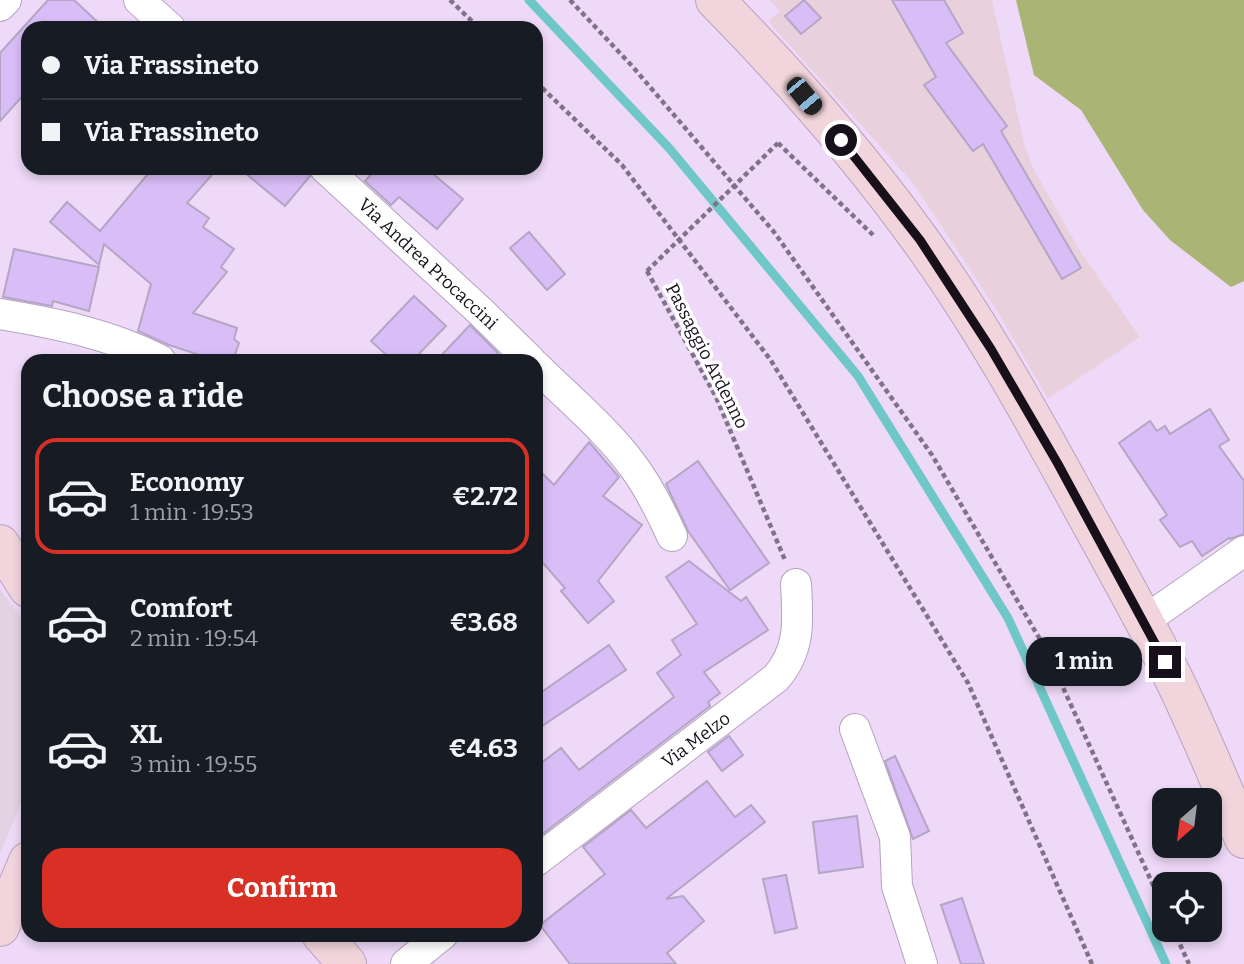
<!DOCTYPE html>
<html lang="en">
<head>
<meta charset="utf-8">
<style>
  body { margin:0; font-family:Bitter,serif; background:#242831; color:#f1f3f6; height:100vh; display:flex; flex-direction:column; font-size:26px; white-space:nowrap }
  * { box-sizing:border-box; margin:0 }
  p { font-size:23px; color:#9ea1a6 }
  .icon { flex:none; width:38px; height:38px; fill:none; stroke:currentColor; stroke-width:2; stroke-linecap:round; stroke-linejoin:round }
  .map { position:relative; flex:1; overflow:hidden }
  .details { position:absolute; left:21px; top:354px; width:522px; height:588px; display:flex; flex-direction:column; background:#171b24; border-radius:21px; box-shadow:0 4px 10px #0003 }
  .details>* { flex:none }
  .hud { position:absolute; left:21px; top:21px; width:522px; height:154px; border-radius:21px; box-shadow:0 4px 10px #0003; display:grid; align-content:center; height:154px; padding:0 21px; background:#171b24 }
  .needle { width:46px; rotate:208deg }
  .tools { position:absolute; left:1152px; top:788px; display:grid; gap:14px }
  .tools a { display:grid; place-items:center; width:70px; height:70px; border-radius:14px; background:#171b24; box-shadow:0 4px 10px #0003; font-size:35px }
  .end { position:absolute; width:32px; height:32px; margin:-16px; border:9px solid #17101a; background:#fff; box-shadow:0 0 0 4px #fff }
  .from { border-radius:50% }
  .bubble { position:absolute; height:49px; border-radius:21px; background:#171b24; box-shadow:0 4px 10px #0003; font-size:23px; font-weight:700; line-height:49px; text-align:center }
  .car { position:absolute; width:21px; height:42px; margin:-21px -10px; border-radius:9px; box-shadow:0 0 5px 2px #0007; background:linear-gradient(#222 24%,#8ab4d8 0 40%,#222 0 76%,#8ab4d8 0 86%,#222 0) }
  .hud b { display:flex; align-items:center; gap:24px; height:66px; font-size:26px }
  .hud b+b { border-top:2px solid #363941 }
  .hud i { width:18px; height:18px; background:#f1f3f6 }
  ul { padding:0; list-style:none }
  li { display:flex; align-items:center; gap:21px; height:116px; margin:0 14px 10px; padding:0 7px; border:4px solid transparent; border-radius:21px }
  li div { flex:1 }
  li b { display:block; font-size:26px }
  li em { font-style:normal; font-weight:700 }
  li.selected { border-color:#d93025 }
  li>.icon { width:63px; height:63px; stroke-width:1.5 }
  h2 { padding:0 21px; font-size:32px; line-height:84px }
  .primary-button { display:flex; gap:14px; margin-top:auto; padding:14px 21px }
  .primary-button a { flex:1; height:80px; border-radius:21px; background:#d93025; color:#fff; font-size:28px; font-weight:700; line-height:80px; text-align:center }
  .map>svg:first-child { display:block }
  .industrial { fill:#e8d1dc }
  .education { fill:#e2d2e4 }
  .forest { fill:#a9b475 }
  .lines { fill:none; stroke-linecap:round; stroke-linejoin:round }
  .stream { stroke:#6fc7c7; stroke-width:9 }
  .building { fill:#d9bdf7; stroke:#b4a6c5; stroke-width:2 }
  .street-casing { stroke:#b7a2c0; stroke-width:32 }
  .secondary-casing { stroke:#b7a2c0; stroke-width:40 }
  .path { stroke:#817387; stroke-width:4.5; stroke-dasharray:5 3.5; stroke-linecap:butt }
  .street { stroke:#fff; stroke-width:30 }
  .secondary { stroke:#f2d5dc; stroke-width:38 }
  .path-bridge { stroke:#817387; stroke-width:4.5; stroke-dasharray:5 3.5; stroke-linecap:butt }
  .route { stroke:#17101a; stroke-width:9 }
  .labels { text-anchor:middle; stroke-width:7; stroke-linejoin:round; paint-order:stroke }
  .street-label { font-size:18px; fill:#17101a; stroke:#fff }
</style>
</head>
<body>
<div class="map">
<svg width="1244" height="964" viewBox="0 0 1244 964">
  <rect width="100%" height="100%" fill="#eed9f8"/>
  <polygon class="industrial" points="769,0 992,0 1024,143 1033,168 1080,251 1140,337 1048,399 998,312 913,183 768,21 780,11"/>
  <polygon class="education" points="0,589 28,627 28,708 24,718 28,720 28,787 0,853"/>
  <polygon class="forest" points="1016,0 1244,0 1244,281 1231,287 1170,240 1143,210 1081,110 1034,75"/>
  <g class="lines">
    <polyline class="stream" points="529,0 669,148 858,376 1008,618 1166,964"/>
  </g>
  <g class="building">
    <polygon points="48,0 74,0 104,28 28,28 28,90 0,121 0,53"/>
    <polygon points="804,0 821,18 801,34 785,16"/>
    <polygon points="892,0 944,0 963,33 946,43 1007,126 1001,131 1081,268 1062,279 983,144 973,151 924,85 936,77"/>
    <polygon points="153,168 218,168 187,203 209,218 203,227 234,249 221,267 227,272 193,313 237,328 234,339 239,343 233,360 215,360 169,345 138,331 151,284 104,244 99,265 50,222 67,202 100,231"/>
    <polygon points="239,168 308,168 310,176 285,206"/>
    <polygon points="377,168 426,168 463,199 437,229 399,197 391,205 365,181"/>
    <polygon points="529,232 565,274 547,290 510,248"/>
    <polygon points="14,249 99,267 89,311 53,301 52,306 3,297"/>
    <polygon points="414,296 446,326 413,360 392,360 371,341"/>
    <polygon points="470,325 498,353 489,360 437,360"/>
    <polygon points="1210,409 1229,440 1219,446 1244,481 1244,534 1230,539 1229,538 1202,556 1192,541 1180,547 1160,520 1167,515 1119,443 1150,421 1157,431 1165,426 1170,434"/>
    <polygon points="589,442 619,477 603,496 642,525 598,581 614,601 588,623 561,591 565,588 536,555 536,467 554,485"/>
    <polygon points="698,461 769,563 730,590 688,531 666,484"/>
    <polygon points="689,561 741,601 746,597 768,630 704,672 720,693 708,702 710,706 536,839 536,767 561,748 579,770 674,697 657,673 681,655 672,640 697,624 666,577"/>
    <polygon points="609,645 626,670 536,730 536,696"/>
    <polygon points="729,736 743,755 722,771 708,752"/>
    <polygon points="895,756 929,831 913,839 885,761"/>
    <polygon points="707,781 735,817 751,805 765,822 666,899 683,896 704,921 667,953 676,964 570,964 540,925 605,874 583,847 631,810 646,828"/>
    <polygon points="857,816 863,867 819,873 813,822"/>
    <polygon points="786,875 797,928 775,933 763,879"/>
    <polygon points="962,898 984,964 961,964 941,905"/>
  </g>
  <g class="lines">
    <g class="street-casing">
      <g id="street">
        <polyline points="139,0 170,28"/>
        <polyline points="0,6 6,0"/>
        <polyline points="325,168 481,312 530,360"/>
        <path d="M0 314C55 323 110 334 160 360"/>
        <path d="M536 366C568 398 606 429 633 466 649 487 661 512 672 536"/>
        <polyline points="1144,621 1244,551"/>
        <polyline points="855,729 895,837 897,886 922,964"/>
        <path d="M536 861 776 678C801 649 798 620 796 584"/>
        <polyline points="406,964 443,934"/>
      </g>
    </g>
    <g class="secondary-casing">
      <g id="secondary">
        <path d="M715 0C789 75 859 155 921 241 978 320 1027 407 1074 493 1107 553 1141 613 1172 675 1198 728 1221 784 1244 839"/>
        <polyline points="0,544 28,588"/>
        <polyline points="0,927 28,861"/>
        <polyline points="321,934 347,964"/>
      </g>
    </g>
    <g class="path">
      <polyline points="450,0 479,28"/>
      <polyline points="570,0 633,67 774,232 932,455 1045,648 1164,909"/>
      <polyline points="536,82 622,165 770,359 968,683 1092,964"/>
      <polyline points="778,143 873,235"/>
      <polyline points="647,271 716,397 785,560"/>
      <polyline points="1173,929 1189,964"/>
    </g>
    <use href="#street" class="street"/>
    <use href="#secondary" class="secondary"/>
    <polyline class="path-bridge" points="647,271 778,143"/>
  </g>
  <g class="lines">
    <polyline class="route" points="841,140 920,240 991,349 1058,464 1165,662"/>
  </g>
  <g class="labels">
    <g class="street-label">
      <text transform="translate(428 264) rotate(43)" y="6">Via Andrea Procaccini</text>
      <text transform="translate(707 356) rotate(63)" y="6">Passaggio Ardenno</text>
      <text transform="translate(696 740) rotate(-37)" y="6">Via Melzo</text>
    </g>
  </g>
</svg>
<div class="tools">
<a><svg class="needle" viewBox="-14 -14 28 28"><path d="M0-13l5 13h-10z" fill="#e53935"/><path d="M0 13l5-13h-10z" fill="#9ea1a6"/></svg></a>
<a><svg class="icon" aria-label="locate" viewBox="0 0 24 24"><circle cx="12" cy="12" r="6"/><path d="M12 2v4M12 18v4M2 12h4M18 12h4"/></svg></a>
</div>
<i class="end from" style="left:841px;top:140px"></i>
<i class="end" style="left:1165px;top:662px"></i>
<div class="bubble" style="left:1026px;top:637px;width:116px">1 min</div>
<i class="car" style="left:804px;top:96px;rotate:140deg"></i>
<div class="hud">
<b><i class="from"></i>Via Frassineto</b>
<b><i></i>Via Frassineto</b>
</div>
<section class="details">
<h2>Choose a ride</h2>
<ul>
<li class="selected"><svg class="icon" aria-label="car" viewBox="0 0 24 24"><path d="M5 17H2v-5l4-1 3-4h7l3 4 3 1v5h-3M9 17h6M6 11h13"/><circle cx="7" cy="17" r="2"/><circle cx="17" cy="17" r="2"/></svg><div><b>Economy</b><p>1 min · 19:53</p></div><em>€2.72</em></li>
<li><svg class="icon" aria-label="car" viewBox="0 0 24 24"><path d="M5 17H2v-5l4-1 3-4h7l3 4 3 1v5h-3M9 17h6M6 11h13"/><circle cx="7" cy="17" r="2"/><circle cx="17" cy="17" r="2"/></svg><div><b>Comfort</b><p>2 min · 19:54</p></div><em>€3.68</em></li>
<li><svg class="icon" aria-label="car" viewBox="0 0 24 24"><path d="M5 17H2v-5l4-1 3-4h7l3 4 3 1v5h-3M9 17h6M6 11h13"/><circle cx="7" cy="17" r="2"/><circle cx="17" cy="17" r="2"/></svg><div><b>XL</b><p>3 min · 19:55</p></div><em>€4.63</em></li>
</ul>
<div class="primary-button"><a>Confirm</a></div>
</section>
</div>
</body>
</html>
